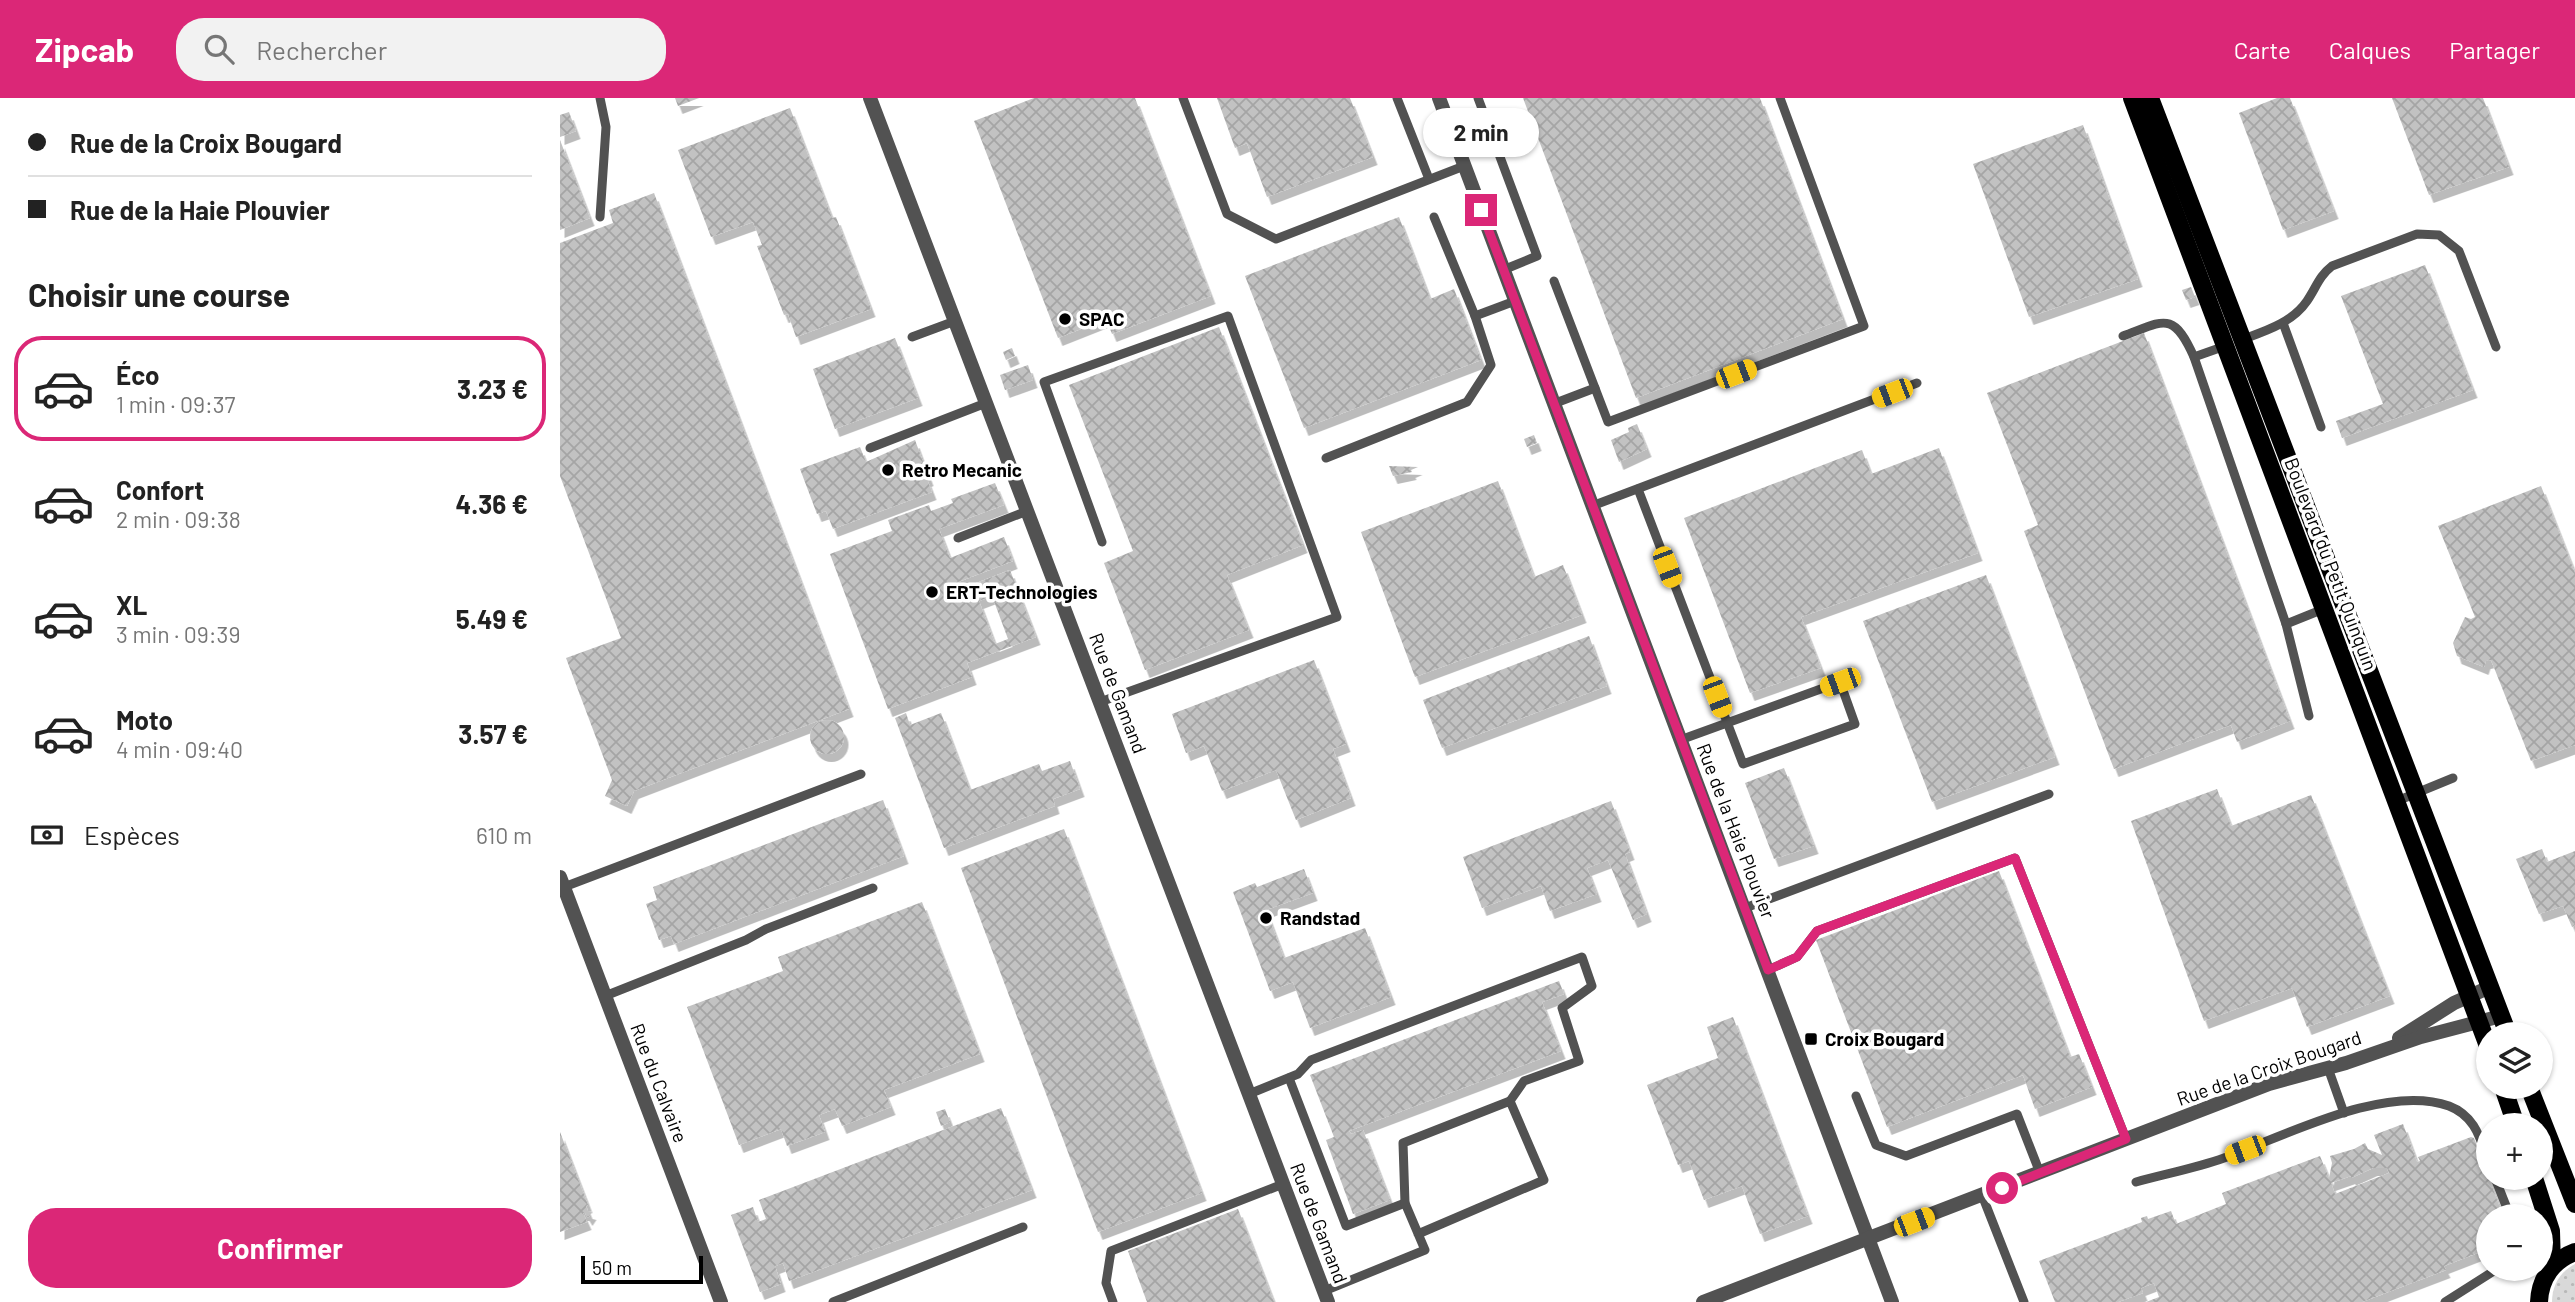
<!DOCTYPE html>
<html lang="fr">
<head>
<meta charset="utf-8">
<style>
  body { margin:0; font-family:Barlow,sans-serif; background:#f2f2f2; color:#222; height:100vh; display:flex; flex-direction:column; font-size:26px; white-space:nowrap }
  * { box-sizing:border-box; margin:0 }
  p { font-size:23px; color:#767676 }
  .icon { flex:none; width:38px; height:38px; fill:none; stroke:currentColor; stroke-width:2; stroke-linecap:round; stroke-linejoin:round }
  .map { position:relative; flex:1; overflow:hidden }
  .sheet { display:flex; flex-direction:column; background:#fff; width:560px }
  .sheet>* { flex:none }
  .hud { display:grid; align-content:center; height:154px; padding:0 28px; background:#fff }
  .buttons { position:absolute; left:1916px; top:924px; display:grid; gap:14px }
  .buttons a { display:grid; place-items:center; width:77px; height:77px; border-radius:50%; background:#fff; box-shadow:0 2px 5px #0004; font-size:35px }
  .scale { position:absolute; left:21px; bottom:18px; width:122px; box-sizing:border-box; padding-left:7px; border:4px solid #000; border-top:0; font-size:19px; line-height:24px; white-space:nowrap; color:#000; -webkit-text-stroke:5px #fff; paint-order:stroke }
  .end { position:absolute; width:32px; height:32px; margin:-16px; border:9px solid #db2777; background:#fff; box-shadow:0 0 0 4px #fff }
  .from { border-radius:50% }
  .bubble { position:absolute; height:49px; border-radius:24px; background:#fff; box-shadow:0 2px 5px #0004; font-size:23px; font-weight:700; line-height:49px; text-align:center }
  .car { position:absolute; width:21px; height:42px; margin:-21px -10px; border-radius:9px; box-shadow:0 0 5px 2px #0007; background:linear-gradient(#f5c518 24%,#345 0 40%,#f5c518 0 76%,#345 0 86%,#f5c518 0) }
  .hud b { display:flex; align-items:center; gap:24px; height:66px; font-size:26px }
  .hud b+b { border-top:2px solid #e0e0e0 }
  .hud i { width:18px; height:18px; background:#222 }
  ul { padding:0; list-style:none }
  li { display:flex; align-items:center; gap:21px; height:105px; margin:0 14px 10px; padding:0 14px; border:4px solid transparent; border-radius:28px }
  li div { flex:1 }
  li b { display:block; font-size:26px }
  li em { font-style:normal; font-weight:700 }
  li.selected { border-color:#db2777 }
  li>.icon { width:63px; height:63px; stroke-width:1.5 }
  h2 { padding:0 28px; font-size:32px; line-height:84px }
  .pay { display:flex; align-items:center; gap:18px; height:77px; padding:0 28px; font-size:26px }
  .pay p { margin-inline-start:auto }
  .cta { display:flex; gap:14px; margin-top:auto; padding:14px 28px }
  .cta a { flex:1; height:80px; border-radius:28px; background:#db2777; color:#fff; font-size:28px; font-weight:700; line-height:80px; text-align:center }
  header { display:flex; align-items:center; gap:42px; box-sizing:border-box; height:98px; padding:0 35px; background:#db2777; color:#fff }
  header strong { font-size:33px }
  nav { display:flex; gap:38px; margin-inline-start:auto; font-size:24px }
  .search { width:490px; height:63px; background:#f2f2f2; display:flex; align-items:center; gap:18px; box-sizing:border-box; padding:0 24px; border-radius:28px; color:#767676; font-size:26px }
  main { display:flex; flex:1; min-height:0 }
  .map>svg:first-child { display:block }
  .grass { fill:url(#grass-dots) }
  .building { fill:url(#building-cross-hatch); fill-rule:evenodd; filter:url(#shadow) }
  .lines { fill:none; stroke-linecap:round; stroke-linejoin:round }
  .service { stroke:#525252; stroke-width:9 }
  .minor { stroke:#525252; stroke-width:14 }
  .primary { stroke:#000; stroke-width:18 }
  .route { stroke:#db2777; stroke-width:9 }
  .poi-dot { fill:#000; stroke:#fff; stroke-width:2.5 }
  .labels { text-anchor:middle; stroke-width:7; stroke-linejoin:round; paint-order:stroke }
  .poi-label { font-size:19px; font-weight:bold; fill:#000; stroke:#fff; text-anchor:start }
  .street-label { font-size:19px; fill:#000; stroke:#fff }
</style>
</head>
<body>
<header>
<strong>Zipcab</strong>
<div class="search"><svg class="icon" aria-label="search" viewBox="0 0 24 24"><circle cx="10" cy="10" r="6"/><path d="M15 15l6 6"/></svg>Rechercher</div>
<nav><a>Carte</a><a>Calques</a><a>Partager</a></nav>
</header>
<main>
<section class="sheet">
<div class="hud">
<b><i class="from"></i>Rue de la Croix Bougard</b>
<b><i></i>Rue de la Haie Plouvier</b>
</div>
<h2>Choisir une course</h2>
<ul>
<li class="selected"><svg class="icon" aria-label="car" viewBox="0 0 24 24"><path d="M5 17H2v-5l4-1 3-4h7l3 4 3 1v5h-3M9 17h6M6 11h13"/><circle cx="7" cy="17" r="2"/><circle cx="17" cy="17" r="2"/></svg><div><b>Éco</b><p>1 min · 09:37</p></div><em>3.23 €</em></li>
<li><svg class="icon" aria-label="car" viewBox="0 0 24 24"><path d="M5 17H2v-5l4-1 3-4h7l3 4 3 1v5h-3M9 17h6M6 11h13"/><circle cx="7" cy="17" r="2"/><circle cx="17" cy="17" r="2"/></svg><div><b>Confort</b><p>2 min · 09:38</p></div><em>4.36 €</em></li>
<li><svg class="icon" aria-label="car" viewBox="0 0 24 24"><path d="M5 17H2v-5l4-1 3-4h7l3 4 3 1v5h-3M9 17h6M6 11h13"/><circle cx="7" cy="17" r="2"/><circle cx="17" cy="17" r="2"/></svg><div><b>XL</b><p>3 min · 09:39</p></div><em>5.49 €</em></li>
<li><svg class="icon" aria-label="car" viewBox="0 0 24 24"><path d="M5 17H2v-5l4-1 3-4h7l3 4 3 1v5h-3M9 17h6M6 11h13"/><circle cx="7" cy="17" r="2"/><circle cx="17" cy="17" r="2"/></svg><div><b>Moto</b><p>4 min · 09:40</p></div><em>3.57 €</em></li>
</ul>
<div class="pay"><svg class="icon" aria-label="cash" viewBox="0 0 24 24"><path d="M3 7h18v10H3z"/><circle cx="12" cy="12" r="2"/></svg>Espèces<p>610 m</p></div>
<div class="cta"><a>Confirmer</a></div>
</section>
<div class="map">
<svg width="2015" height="1204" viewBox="0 0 2015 1204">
  <defs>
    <pattern id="grass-dots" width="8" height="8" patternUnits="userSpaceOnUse" patternTransform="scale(1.75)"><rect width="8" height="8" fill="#d9d9d9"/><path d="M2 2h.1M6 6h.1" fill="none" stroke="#b8b8b8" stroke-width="1.8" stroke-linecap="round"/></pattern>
    <pattern id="building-cross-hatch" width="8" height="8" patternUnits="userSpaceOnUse" patternTransform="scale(1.75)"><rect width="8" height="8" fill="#c2c2c2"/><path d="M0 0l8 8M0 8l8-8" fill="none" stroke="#a5a5a5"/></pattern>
    <filter id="shadow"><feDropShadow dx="4.5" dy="8" stdDeviation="0" flood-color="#0004"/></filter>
  </defs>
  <rect width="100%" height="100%" fill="#fff"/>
  <path class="grass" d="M2015 1166V1204H1992C1992 1187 2000 1174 2015 1166Z"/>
  <g class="building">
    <polygon points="115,0 139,0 118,8"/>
    <polygon points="474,0 575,0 651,198 552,236 546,221 498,240 414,23"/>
    <polygon points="657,0 790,0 813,59 707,99 687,45 675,50"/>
    <polygon points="963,0 1200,0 1283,221 1076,300"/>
    <polygon points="1717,0 1730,0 1774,113 1723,132 1679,15"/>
    <polygon points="1832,0 1923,0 1949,69 1869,97"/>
    <polygon points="230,10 272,120 276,119 311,211 236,239 228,216 224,217 197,148 202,147 193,124 151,139 118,52"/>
    <polygon points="9,14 16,33 0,39 0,17"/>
    <polygon points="1523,27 1578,181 1469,219 1413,66"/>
    <polygon points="0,42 30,120 0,132"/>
    <polygon points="94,95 289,611 74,693 67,708 45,698 52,682 6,560 61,540 0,378 0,145 53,125 49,112"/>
    <polygon points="839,119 870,201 894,191 921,262 744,330 685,178"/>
    <polygon points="1865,167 1913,292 1782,340 1776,323 1823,306 1781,198"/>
    <polygon points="1631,189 1635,199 1626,202 1622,192"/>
    <polygon points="659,229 743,447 667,477 689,532 585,572 544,465 573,453 509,287"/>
    <polygon points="1584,235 1730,623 1677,644 1671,627 1554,671 1464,433 1478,427 1427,295"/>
    <polygon points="335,240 358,300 275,331 253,271"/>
    <polygon points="452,250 455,258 446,262 443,254"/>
    <polygon points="468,267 473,282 445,292 440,277"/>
    <polygon points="1077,326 1087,351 1059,364 1051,342 1069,334 1068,330"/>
    <polygon points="974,337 977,345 967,349 964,341"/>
    <polygon points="355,342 369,380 367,381 372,394 273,431 266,413 257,416 240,371 300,349 306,364"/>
    <polygon points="1379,350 1418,455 1241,519 1261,570 1190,595 1124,420 1302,352 1311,376"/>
    <polygon points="829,368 858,369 851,372 852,374 833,378"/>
    <polygon points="938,383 974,479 1003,467 1022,517 855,579 801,434"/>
    <path d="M435 385 444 407 379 431 390 460 444 439 453 463 398 484 401 491 450 472 476 539 407 565 412 579 328 611 270 456 332 433 328 422 369 407 371 413 393 405 391 401ZM432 498 448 541 435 546 419 503Z"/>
    <polygon points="1981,388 2015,475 2015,647 1971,663 1931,562 1926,563 1924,569 1897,558 1893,545 1905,519 1911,521 1915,519 1878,428"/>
    <polygon points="1426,477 1495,659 1372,704 1303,523"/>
    <polygon points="1029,538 1047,588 882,650 863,602"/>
    <polygon points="754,562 786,646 773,651 791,700 736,722 716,672 662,693 644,648 626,655 612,616"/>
    <polygon points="346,615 350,627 381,615 410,692 479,666 482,673 510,663 520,691 493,701 495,708 384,750 335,620"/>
    <circle cx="267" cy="639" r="17"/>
    <polygon points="1224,670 1254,748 1214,761 1185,685"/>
    <polygon points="1657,691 1671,728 1751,697 1830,898 1747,929 1732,890 1644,923 1571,723"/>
    <polygon points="323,702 344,758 114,846 111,838 99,842 86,806 97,802 93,789"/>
    <polygon points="1051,703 1070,754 1065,756 1087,816 1073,822 1048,762 1027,770 1037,796 990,813 981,788 922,810 903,759"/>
    <polygon points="504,731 642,1095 538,1134 401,770"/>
    <polygon points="1982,751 1987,764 2015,753 2015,827 2012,829 2003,808 1979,816 1956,761"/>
    <polygon points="744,771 753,795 706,812 724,860 805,830 831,899 750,930 733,884 710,893 673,794 695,785 697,789"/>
    <polygon points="1439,773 1510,959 1519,956 1532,989 1475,1011 1463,977 1327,1029 1256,842"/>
    <polygon points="362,804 420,956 324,992 331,1009 282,1028 275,1011 259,1017 265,1034 227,1048 221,1031 179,1047 127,909 223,873 218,859"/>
    <polygon points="999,883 1004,896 982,904 1001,953 789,1033 791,1036 803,1032 830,1102 793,1116 766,1042 774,1039 750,977"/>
    <polygon points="1173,919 1248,1118 1200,1136 1182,1088 1144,1102 1129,1063 1118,1067 1087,987 1158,960 1147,929"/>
    <polygon points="441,1010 472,1092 229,1183 223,1165 215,1168 221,1186 200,1194 171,1117 193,1109 198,1124 206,1121 199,1102"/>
    <polygon points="385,1011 390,1024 381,1028 376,1014"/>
    <path d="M1843 1026 1857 1064 1860 1063 1858 1059 1911 1039 1914 1040 1943 1118H1928V1151L1884 1168 1886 1172 1802 1204H1586L1599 1199 1594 1185 1581 1190 1583 1195 1558 1204H1495L1479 1163 1582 1124 1581 1120 1587 1118 1588 1121 1611 1113 1616 1126 1666 1106 1662 1095 1760 1058 1769 1080 1772 1065 1770 1058 1794 1051 1805 1045 1808 1051 1822 1057 1814 1037ZM1813 1070H1827L1829 1075 1775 1096 1771 1085 1791 1078V1080Z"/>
    <polygon points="0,1034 28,1107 26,1108 28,1113 32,1114 28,1120 25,1115 23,1115 27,1124 0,1134"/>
    <polygon points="678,1111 714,1204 587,1204 568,1153"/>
  </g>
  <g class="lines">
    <g class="service">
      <polyline points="40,0 46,29 40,119"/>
      <polyline points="623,0 667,116 716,141 904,68"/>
      <polyline points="837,0 869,81"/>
      <polyline points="918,0 977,158 943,172"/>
      <polyline points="994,183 1048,324 1304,228 1220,0"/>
      <polyline points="915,218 955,203"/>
      <polyline points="1723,225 1761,329"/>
      <path d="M1563 238C1604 223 1613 212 1634 259L1726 526 1749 618"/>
      <polyline points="352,239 395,223"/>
      <path d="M1681 242C1705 233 1732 225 1747 203 1756 190 1759 178 1772 168L1857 136 1879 137 1899 153 1936 249"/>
      <polyline points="1634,259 1668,247"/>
      <polyline points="993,306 1035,290"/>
      <polyline points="310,350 426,305"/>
      <polyline points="766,360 907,304 931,267 915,218 874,119"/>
      <polyline points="1078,391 1183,666 1295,626 1280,584 1120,642"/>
      <polyline points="1032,408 1357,285"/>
      <polyline points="398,440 467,413"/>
      <polyline points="1726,526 1766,510"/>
      <polyline points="540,604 777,519 668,218 484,284 542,444"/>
      <polyline points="1837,703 1893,680"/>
      <polyline points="4,789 301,676"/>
      <polyline points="1185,810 1489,696"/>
      <polyline points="1208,872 1237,859 1257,833 1455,760 1566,1041"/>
      <polyline points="45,898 186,842 206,831 313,790"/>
      <polyline points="1768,970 1784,1015"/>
      <polyline points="729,980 786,1128 845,1105"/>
      <polyline points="689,996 738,976 751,962 1022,859 1032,888 1002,910 1019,963 964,983 950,1003"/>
      <polyline points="1296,998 1316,1047 1346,1058 1457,1016 1480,1075"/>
      <polyline points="1935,1080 1950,1118"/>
      <path d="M1576 1084C1605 1076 1636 1070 1664 1060 1725 1038 1825 985 1889 1008 1915 1018 1920 1040 1928 1062"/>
      <polyline points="1422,1097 1464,1204"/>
      <polyline points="764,1193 865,1152 845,1105 843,1045 950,1003 984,1082 858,1136"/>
      <polyline points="273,1204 463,1129"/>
      <polyline points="553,1204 546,1185 551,1153 723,1086"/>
      <polyline points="1885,1204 1937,1171"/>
    </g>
    <g class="minor">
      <polyline points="310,0 768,1204"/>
      <polyline points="879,0 1332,1204"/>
      <polyline points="0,779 161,1204"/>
      <polyline points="1839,940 1894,905 1930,889"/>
      <polyline points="1143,1204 1709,986 1786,965 1861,939 1941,918"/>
    </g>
    <g class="primary">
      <polyline points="1572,0 1928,948"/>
      <polyline points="1590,0 1948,936"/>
      <polyline points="1943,989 1956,1027"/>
      <polyline points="1969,989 2015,1106"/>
      <polyline points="1974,1080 1991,1133 1992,1168"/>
      <path d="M1979 1204C1980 1180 1993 1162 2015 1154"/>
    </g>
  </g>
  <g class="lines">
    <polyline class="route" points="921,112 1208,872 1237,859 1257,833 1455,760 1566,1041 1442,1090"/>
  </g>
  <g class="poi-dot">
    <circle cx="505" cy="221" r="7"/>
    <circle cx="328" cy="372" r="7"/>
    <circle cx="372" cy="494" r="7"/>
    <circle cx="706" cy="820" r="7"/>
    <rect x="1244" y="934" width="14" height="14" rx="3.5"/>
  </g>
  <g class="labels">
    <g class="poi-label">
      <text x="519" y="228">SPAC</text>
      <text x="342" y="379">Retro Mecanic</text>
      <text x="386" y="501">ERT-Technologies</text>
      <text x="720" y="827">Randstad</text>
      <text x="1265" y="948">Croix Bougard</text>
    </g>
    <g class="street-label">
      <text transform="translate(1771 466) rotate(69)" y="7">Boulevard du Petit Quinquin</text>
      <text transform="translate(558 595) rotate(69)" y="7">Rue de Gamand</text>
      <text transform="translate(1176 733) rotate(69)" y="7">Rue de la Haie Plouvier</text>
      <text transform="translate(1709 970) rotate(-19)" y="7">Rue de la Croix Bougard</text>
      <text transform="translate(99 985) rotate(69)" y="7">Rue du Calvaire</text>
      <text transform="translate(759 1125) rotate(69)" y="7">Rue de Gamand</text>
    </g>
  </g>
</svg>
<div class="buttons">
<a><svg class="icon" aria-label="layers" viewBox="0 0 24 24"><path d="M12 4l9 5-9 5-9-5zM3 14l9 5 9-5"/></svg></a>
<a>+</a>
<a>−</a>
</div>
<div class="scale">50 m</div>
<i class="end from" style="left:1442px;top:1090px"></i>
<i class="end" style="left:921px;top:112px"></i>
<div class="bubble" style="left:863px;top:10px;width:116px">2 min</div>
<i class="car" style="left:1176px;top:276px;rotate:69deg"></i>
<i class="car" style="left:1332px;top:295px;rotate:249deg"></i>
<i class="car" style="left:1107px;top:469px;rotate:159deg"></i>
<i class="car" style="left:1280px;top:584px;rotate:250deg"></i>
<i class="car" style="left:1157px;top:599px;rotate:159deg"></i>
<i class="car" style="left:1685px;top:1052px;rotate:249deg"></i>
<i class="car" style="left:1354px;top:1124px;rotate:69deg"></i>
</div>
</main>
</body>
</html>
